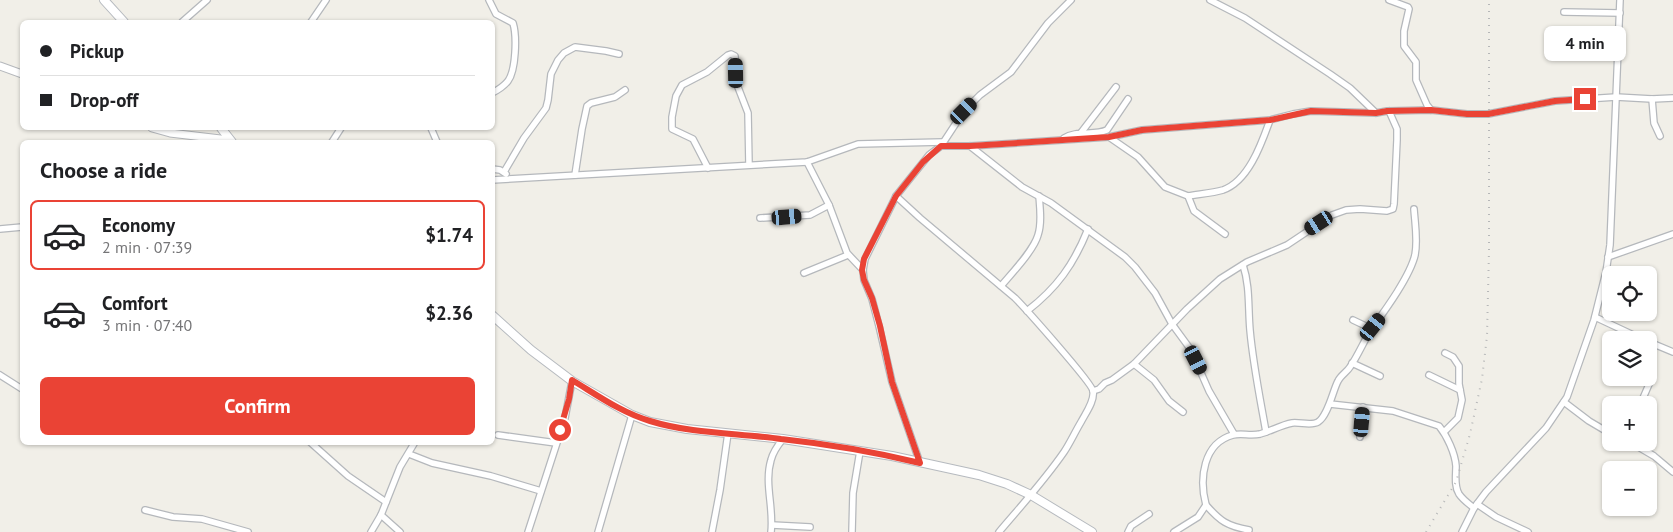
<!DOCTYPE html>
<html lang="en">
<head>
<meta charset="utf-8">
<style>
  body { margin:0; font-family:"PT Sans",sans-serif; background:#f2f2f2; color:#202124; height:100vh; display:flex; flex-direction:column; font-size:19px; white-space:nowrap }
  * { box-sizing:border-box; margin:0 }
  p { font-size:16px; color:#757577 }
  .icon { flex:none; width:28px; height:28px; fill:none; stroke:currentColor; stroke-width:2; stroke-linecap:round; stroke-linejoin:round }
  .map { position:relative; flex:1; overflow:hidden }
  .panel { position:absolute; left:20px; top:140px; width:475px; height:305px; display:flex; flex-direction:column; background:#fff; border-radius:8px; box-shadow:0 1px 4px #0004 }
  .panel>* { flex:none }
  .guide { position:absolute; left:20px; top:20px; width:475px; height:110px; border-radius:8px; box-shadow:0 1px 4px #0004; display:grid; align-content:center; height:110px; padding:0 20px; background:#fff }
  .tools { position:absolute; left:1602px; top:266px; display:grid; gap:10px }
  .tools a { display:grid; place-items:center; width:55px; height:55px; border-radius:8px; background:#fff; box-shadow:0 1px 4px #0004; font-size:25px }
  .end { position:absolute; width:22px; height:22px; margin:-11px; border:6px solid #ea4335; background:#fff; box-shadow:0 0 0 2px #fff }
  .from { border-radius:50% }
  .bubble { position:absolute; height:35px; border-radius:8px; background:#fff; box-shadow:0 1px 4px #0004; font-size:16px; font-weight:600; line-height:35px; text-align:center }
  .car { position:absolute; width:15px; height:30px; margin:-15px -8px; border-radius:6px; box-shadow:0 0 4px 1px #0007; background:linear-gradient(#222 24%,#8ab4d8 0 40%,#222 0 76%,#8ab4d8 0 86%,#222 0) }
  .guide b { display:flex; align-items:center; gap:18px; height:48px; font-size:19px }
  .guide b+b { border-top:1px solid #e0e0e0 }
  .guide i { width:12px; height:12px; background:#202124 }
  ul { padding:0; list-style:none }
  li { display:flex; align-items:center; gap:15px; height:70px; margin:0 10px 8px; padding:0 10px; border:2px solid transparent; border-radius:8px }
  li div { flex:1 }
  li b { display:block; font-size:19px }
  li em { font-style:normal; font-weight:600 }
  li.current { border-color:#ea4335 }
  li>.icon { width:45px; height:45px; stroke-width:1.5 }
  h2 { padding:0 20px; font-size:22px; line-height:60px }
  .action { display:flex; gap:10px; margin-top:auto; padding:10px 20px }
  .action a { flex:1; height:58px; border-radius:8px; background:#ea4335; color:#fff; font-size:20px; font-weight:600; line-height:58px; text-align:center }
  .map>svg:first-child { display:block }
  .lines { fill:none; stroke-linecap:round; stroke-linejoin:round }
  .minor-casing { stroke:#b5b8bc; stroke-width:8 }
  .tertiary-casing { stroke:#b5b8bc; stroke-width:9 }
  .secondary-casing { stroke:#b6babf; stroke-width:10 }
  .minor { stroke:#fff; stroke-width:5.5 }
  .tertiary { stroke:#fff; stroke-width:7 }
  .secondary { stroke:#fff; stroke-width:8 }
  .rail { stroke:#b6b7b8; stroke-width:2; stroke-dasharray:1 6; stroke-linecap:butt }
  .route { stroke:#ea4335; stroke-width:6 }
</style>
</head>
<body>
<div class="map">
<svg width="1673" height="532" viewBox="0 0 1673 532">
  <rect width="100%" height="100%" fill="#f1efe8"/>
  <g class="lines">
    <g class="minor-casing">
      <g id="minor">
        <path d="M489 0 496 14 513 23C517 36 516 70 508 81 504 86 498 90 492 93"/>
        <polyline points="1210,0 1245,18 1330,74 1350,88 1376,113"/>
        <polyline points="1389,0 1408,7 1409,9 1404,31 1404,46 1416,62 1416,80 1427,105 1431,110"/>
        <polyline points="1564,12 1620,13"/>
        <polyline points="182,22 207,0"/>
        <polyline points="311,22 326,0"/>
        <polyline points="1652,99 1654,123 1660,136"/>
        <polyline points="431,128 437,142"/>
        <polyline points="1080,134 1116,87"/>
        <polyline points="1109,137 1138,157 1165,187 1188,196 1194,211 1225,234"/>
        <path d="M1064 138C1076 130 1094 136 1107 130L1128 99"/>
        <polyline points="332,142 341,128"/>
        <polyline points="941,146 970,146 1109,137 1142,130 1270,120 1293,114 1311,111 1376,113 1387,111 1431,110 1467,114 1488,114 1555,101 1616,97 1652,99 1673,98"/>
        <polyline points="970,146 1022,187 1051,203 1125,257 1135,267 1155,293 1172,324 1191,350 1209,391 1234,434"/>
        <polyline points="807,162 829,205 847,253 863,270"/>
        <polyline points="708,168 693,139 672,129 672,117 676,96 682,85 707,72 728,55 731,54 735,56 736,82 748,113 749,165"/>
        <polyline points="492,169 500,170 506,174"/>
        <polyline points="504,172 524,138 546,108 548,100 551,74 558,60 564,53 575,47 606,51 619,54"/>
        <polyline points="575,175 582,129 587,106 591,103 615,97 625,90"/>
        <polyline points="492,180 807,162 858,144 943,142"/>
        <path d="M896 196 920 218 1015 298C1025 308 1092 383 1093 391 1095 401 1085 414 1081 422 1075 432 1070 443 1064 452 1044 481 1021 506 999 532"/>
        <path d="M1188 196C1200 194 1213 193 1223 190 1249 181 1262 142 1270 120"/>
        <polyline points="760,218 810,215 829,205"/>
        <polyline points="0,229 22,227"/>
        <polyline points="1608,257 1673,234"/>
        <path d="M1243 265C1250 286 1248 307 1250 330 1253 364 1260 398 1266 432"/>
        <polyline points="804,273 848,255"/>
        <path d="M1001 286C1012 273 1034 250 1038 235 1042 223 1040 208 1039 196"/>
        <path d="M1027 311C1057 288 1074 264 1088 229"/>
        <polyline points="1595,317 1644,340"/>
        <polyline points="1353,320 1372,329"/>
        <polyline points="1649,342 1673,352"/>
        <polyline points="1352,363 1380,376"/>
        <polyline points="1134,364 1154,380 1169,401 1183,412"/>
        <polyline points="0,375 22,389"/>
        <polyline points="1429,375 1460,390"/>
        <polyline points="1093,391 1099,389 1105,383 1112,380 1134,364 1187,309 1220,279 1247,262 1287,245 1332,215 1346,210 1360,209 1387,211 1393,209 1394,204 1397,140 1397,129 1389,111"/>
        <polyline points="1564,402 1589,421 1611,434"/>
        <path d="M1330 404 1393 411 1439 426C1447 436 1455 453 1456 466 1456 475 1454 486 1459 494 1463 500 1469 504 1474 508"/>
        <polyline points="1640,405 1650,382"/>
        <polyline points="1444,432 1458,418 1462,400 1459,384 1459,366 1453,357 1445,353"/>
        <polyline points="498,435 556,443"/>
        <polyline points="1360,437 1363,407"/>
        <polyline points="310,442 348,476 386,502"/>
        <polyline points="1630,442 1654,456 1673,472"/>
        <polyline points="409,454 432,463 491,476 541,491"/>
        <polyline points="920,463 892,382 879,326 872,299 864,280 863,270 865,259 896,196 912,176 929,155 941,146 964,111 980,95 1011,72 1048,23 1071,0"/>
        <polyline points="1477,504 1496,517 1528,532"/>
        <path d="M1206 505C1220 521 1227 526 1249 530"/>
        <polyline points="145,510 173,517 202,519 248,532"/>
        <polyline points="381,515 400,532"/>
        <polyline points="772,525 810,527"/>
        <polyline points="371,532 381,515 400,467 415,442"/>
        <polyline points="528,532 565,418 572,381"/>
        <polyline points="598,532 632,415"/>
        <polyline points="712,532 720,490 728,433"/>
        <path d="M771 532C774 508 764 483 771 460 773 452 778 445 783 439"/>
        <polyline points="852,532 853,493 860,451"/>
        <polyline points="1128,532 1131,526 1149,514"/>
        <path d="M1174 532 1198 517 1206 505C1199 479 1203 443 1233 435 1241 433 1251 436 1260 434 1271 431 1281 425 1292 423 1300 422 1312 426 1318 422 1328 416 1333 390 1338 381 1341 375 1347 372 1350 367 1359 354 1364 340 1373 327 1386 309 1410 276 1415 255 1418 240 1415 224 1414 209"/>
        <polyline points="1462,532 1474,508 1486,492 1546,428 1567,397 1594,320 1606,272 1610,245 1620,0"/>
      </g>
    </g>
    <g class="tertiary-casing">
      <g id="tertiary">
        <polyline points="0,66 22,74"/>
        <polyline points="152,128 170,133 229,140"/>
      </g>
    </g>
    <g class="secondary-casing">
      <g id="secondary">
        <polyline points="104,0 124,22"/>
        <polyline points="221,128 232,142"/>
        <polyline points="492,315 531,350 572,381 632,415 650,422 687,429 783,439 892,456 979,475 1007,484 1031,495 1092,532"/>
      </g>
    </g>
    <use href="#minor" class="minor"/>
    <use href="#tertiary" class="tertiary"/>
    <use href="#secondary" class="secondary"/>
    <polyline class="rail" points="1426,532 1456,482 1470,434 1482,379 1487,336 1489,250 1489,0"/>
  </g>
  <g class="lines">
    <path class="route" d="M560 430 569 399 572 380C597 395 622 413 650 421 692 434 738 433 781 439 828 444 875 452 920 463L892 382 880 326 872 298 864 280 862 270 864 259 896 196 923 162 941 146H970L1109 137 1142 130 1270 120 1311 111 1376 113 1387 111 1431 110 1467 114H1488L1555 101 1585 99"/>
  </g>
</svg>
<div class="tools">
<a><svg class="icon" aria-label="locate" viewBox="0 0 24 24"><circle cx="12" cy="12" r="6"/><path d="M12 2v4M12 18v4M2 12h4M18 12h4"/></svg></a>
<a><svg class="icon" aria-label="layers" viewBox="0 0 24 24"><path d="M12 4l9 5-9 5-9-5zM3 14l9 5 9-5"/></svg></a>
<a>+</a>
<a>−</a>
</div>
<i class="end from" style="left:560px;top:430px"></i>
<i class="end" style="left:1585px;top:99px"></i>
<div class="bubble" style="left:1544px;top:26px;width:82px">4 min</div>
<i class="car" style="left:736px;top:73px;rotate:359deg"></i>
<i class="car" style="left:964px;top:111px;rotate:45deg"></i>
<i class="car" style="left:787px;top:217px;rotate:85deg"></i>
<i class="car" style="left:1319px;top:223px;rotate:237deg"></i>
<i class="car" style="left:1373px;top:327px;rotate:39deg"></i>
<i class="car" style="left:1196px;top:360px;rotate:153deg"></i>
<i class="car" style="left:1362px;top:422px;rotate:5deg"></i>
<div class="guide">
<b><i class="from"></i>Pickup</b>
<b><i></i>Drop-off</b>
</div>
<section class="panel">
<h2>Choose a ride</h2>
<ul>
<li class="current"><svg class="icon" aria-label="car" viewBox="0 0 24 24"><path d="M5 17H2v-5l4-1 3-4h7l3 4 3 1v5h-3M9 17h6M6 11h13"/><circle cx="7" cy="17" r="2"/><circle cx="17" cy="17" r="2"/></svg><div><b>Economy</b><p>2 min · 07:39</p></div><em>$1.74</em></li>
<li><svg class="icon" aria-label="car" viewBox="0 0 24 24"><path d="M5 17H2v-5l4-1 3-4h7l3 4 3 1v5h-3M9 17h6M6 11h13"/><circle cx="7" cy="17" r="2"/><circle cx="17" cy="17" r="2"/></svg><div><b>Comfort</b><p>3 min · 07:40</p></div><em>$2.36</em></li>
</ul>
<div class="action"><a>Confirm</a></div>
</section>
</div>
</body>
</html>
